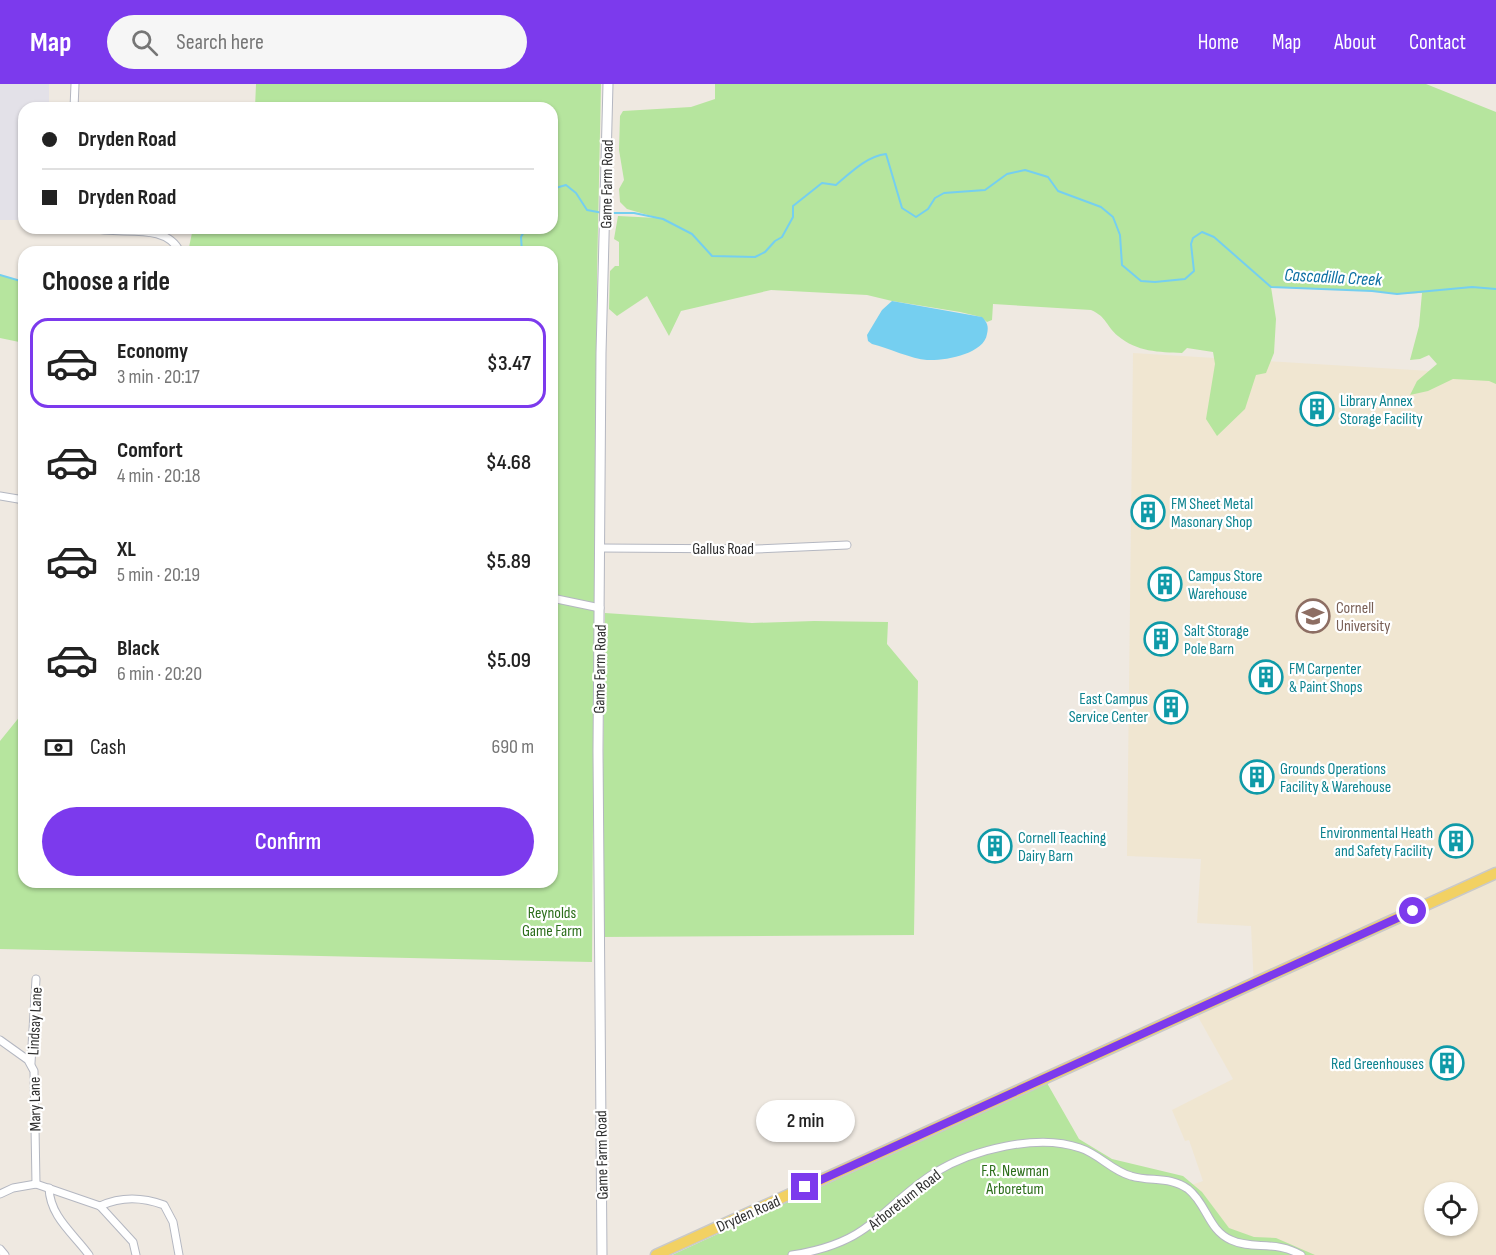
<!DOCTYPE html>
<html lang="en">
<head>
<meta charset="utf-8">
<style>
  body { margin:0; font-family:"Sofia Sans Condensed",sans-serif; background:#f6f6f6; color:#222; height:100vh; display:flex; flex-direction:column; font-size:22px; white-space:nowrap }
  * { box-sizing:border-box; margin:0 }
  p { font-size:20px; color:#767676 }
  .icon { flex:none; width:33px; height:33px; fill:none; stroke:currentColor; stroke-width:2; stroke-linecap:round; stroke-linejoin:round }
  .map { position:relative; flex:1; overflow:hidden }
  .side { position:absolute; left:18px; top:162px; width:540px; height:642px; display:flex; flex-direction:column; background:#fff; border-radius:18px; box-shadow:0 2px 4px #0004 }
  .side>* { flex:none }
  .top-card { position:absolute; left:18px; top:18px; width:540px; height:132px; border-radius:18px; box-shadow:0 2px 4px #0004; display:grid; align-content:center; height:132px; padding:0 24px; background:#fff }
  .controls { position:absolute; left:1424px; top:1098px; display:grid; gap:12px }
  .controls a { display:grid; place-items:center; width:54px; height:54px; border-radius:50%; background:#fff; box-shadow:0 2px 4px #0004; font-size:30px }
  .end { position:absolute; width:27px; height:27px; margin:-14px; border:8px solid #7c3aed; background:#fff; box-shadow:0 0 0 3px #fff }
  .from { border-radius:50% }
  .bubble { position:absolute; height:42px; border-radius:21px; background:#fff; box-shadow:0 2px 4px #0004; font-size:20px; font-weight:600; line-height:42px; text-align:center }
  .top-card b { display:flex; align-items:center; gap:21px; height:57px; font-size:22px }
  .top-card b+b { border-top:2px solid #e0e0e0 }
  .top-card i { width:15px; height:15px; background:#222 }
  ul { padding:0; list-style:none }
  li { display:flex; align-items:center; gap:18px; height:90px; margin:0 12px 9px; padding:0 12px; border:3px solid transparent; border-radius:18px }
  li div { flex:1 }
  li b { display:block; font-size:22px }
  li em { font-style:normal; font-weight:600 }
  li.active { border-color:#7c3aed }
  li>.icon { width:54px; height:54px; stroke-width:1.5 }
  h2 { padding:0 24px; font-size:27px; line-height:72px }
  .pay { display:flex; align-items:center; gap:15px; height:66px; padding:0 24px; font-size:22px }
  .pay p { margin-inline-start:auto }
  .primary-button { display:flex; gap:12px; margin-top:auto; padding:12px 24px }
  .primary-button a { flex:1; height:69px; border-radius:36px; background:#7c3aed; color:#fff; font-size:24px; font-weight:600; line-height:69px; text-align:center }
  header { display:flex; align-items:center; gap:36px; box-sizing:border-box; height:84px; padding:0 30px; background:#7c3aed; color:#fff }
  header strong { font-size:28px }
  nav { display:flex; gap:33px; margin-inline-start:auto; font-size:21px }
  .search { width:420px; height:54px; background:#f6f6f6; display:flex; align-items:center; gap:15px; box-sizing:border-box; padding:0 21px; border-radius:33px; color:#767676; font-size:22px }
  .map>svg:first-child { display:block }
  .industrial { fill:#e3e1e8 }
  .education { fill:#f0e6d1; fill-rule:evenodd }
  .green { fill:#b6e59e }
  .water { fill:#75cff0 }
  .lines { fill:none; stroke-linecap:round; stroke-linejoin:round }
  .stream { stroke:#75cff0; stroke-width:2 }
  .street-casing { stroke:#b4b7c1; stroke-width:9 }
  .secondary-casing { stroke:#b4b7c1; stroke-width:11 }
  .primary-casing { stroke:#c9c9c9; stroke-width:13 }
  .street { stroke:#fff; stroke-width:7 }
  .secondary { stroke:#fff; stroke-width:9 }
  .primary { stroke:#f2d163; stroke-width:10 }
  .route { stroke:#7c3aed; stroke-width:8 }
  .labels { text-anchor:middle; stroke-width:4.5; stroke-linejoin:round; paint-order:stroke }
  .street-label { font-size:16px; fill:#2e2e2e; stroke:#fff }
  .culture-label { font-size:16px; fill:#0d838f; stroke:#fff; text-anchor:start }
  .education-label { font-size:16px; fill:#785e54; stroke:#fff; text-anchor:start }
  .park-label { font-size:16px; fill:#2c6e1b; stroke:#fff }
  .water-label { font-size:18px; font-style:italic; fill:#0d6fa3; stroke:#fff }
</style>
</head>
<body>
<header>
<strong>Map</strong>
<div class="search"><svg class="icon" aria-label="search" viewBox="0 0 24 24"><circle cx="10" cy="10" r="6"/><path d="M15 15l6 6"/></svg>Search here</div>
<nav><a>Home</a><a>Map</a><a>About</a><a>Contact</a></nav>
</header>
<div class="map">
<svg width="1496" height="1171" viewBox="0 0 1496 1171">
  <rect width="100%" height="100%" fill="#efe9e1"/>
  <polygon class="industrial" points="0,0 49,0 49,24 24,24 24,136 0,136"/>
  <path class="education" d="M1133 269 1496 291V1171H1306L1226 1151 1189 1102 1203 1097 1189 1056 1185 1057 1172 1026 1233 995 1197 931 1254 903 1251 842 1197 839 1201 775 1127 772ZM1434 1108H1467V1142H1434Z"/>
  <g class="green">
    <polygon points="256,0 601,0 597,192 592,878 0,865 0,657 21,631 24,473 24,798 552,798 552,168 188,168 193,144 552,144 552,24 255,24"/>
    <path d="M715 0H1426L1496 28V300L1489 297 1453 295 1428 307 1410 311 1417 297 1437 280 1429 271 1420 275 1410 276 1419 242 1422 209 1397 210 1372 207 1271 203 1276 235 1274 269 1266 289 1256 291 1245 325 1217 352 1206 335 1215 280 1213 268 1187 264 1182 269C1159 268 1137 268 1118 252 1106 242 1107 233 1091 226L993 220 992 236 987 238 981 233 960 228 892 217 867 211 771 206 681 227 669 252 647 212 617 232 609 225 610 187 615 182H619V158L614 155 618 132 658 134 627 125 620 118 619 105 624 96 619 66 620 32 623 27 691 23 715 15Z"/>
    <polygon points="0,191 24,198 24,259 0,254"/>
    <polygon points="605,529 752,539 814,537 888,538 887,560 918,597 914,851 601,853"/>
    <polygon points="1047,999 1079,1055 1112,1075 1183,1092 1202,1108 1229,1144 1254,1153 1276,1154 1315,1171 672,1171"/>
  </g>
  <path class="water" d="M892 217 982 233C987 238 989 242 987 250 984 270 945 277 927 276 912 275 888 264 872 260L868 257 867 251 882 226Z"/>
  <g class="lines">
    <g class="stream">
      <polyline points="552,105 566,101 576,109 587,126 603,129"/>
      <path d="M608 129H634L663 135 692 150 712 172 755 173 765 168 775 157 782 153 793 133V122L822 99 836 101C850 89 867 72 886 70L902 124 916 133 928 125 935 114 944 109 985 106 1007 90 1025 86 1048 93 1058 107 1101 123 1113 133 1120 151 1122 181 1141 197 1155 198 1185 195 1194 187 1191 160 1193 154 1202 148 1214 153 1271 203 1372 207 1397 210 1472 203 1496 205"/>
      <polyline points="522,168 521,153 526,144"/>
      <polyline points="0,191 24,198"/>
    </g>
    <g class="street-casing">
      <g id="street">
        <polyline points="74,24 75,0"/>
        <path d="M92 144C119 152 166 137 180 168"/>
        <polyline points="0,412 24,416"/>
        <polyline points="600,464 756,465 847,461"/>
        <polyline points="552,514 600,524"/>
        <polyline points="0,956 28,976 34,987 36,1100"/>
        <polyline points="31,979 36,895"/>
        <path d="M49 1104C50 1133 74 1150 89 1171"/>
        <polyline points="0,1110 13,1104 36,1100 100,1122 133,1158 136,1171"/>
        <path d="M100 1122C122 1112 142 1113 164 1121L173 1138 179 1171"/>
        <polyline points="0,1165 5,1171"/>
        <path d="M792 1171C818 1167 843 1160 864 1145 889 1127 909 1104 936 1088 972 1066 1038 1049 1080 1064 1099 1070 1112 1087 1131 1092 1151 1098 1170 1092 1188 1105 1207 1120 1208 1146 1231 1156 1252 1166 1276 1156 1301 1171"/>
      </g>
    </g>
    <g class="secondary-casing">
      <polyline id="secondary" points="602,1171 598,667 601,269 608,0"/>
    </g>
    <g class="primary-casing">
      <polyline id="primary" points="656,1171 1496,789"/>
    </g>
    <use href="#street" class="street"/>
    <use href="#secondary" class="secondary"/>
    <use href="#primary" class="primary"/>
  </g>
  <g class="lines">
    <polyline class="route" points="805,1103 1413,827"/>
  </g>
  <defs>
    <g id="building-ring" transform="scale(1.725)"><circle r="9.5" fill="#fff" stroke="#0f9aa8" stroke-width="1.5"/><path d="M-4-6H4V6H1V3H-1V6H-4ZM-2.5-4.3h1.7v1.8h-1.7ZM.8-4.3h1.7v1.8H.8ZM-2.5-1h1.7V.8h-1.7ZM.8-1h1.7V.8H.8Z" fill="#0f9aa8"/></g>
    <g id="university-ring" transform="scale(1.725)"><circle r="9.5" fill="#fff" stroke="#8d6e63" stroke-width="1.5"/><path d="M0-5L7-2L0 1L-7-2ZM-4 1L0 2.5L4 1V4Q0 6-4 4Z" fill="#8d6e63"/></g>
  </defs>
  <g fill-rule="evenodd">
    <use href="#building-ring" x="1317" y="325"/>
    <use href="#building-ring" x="1148" y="428"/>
    <use href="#building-ring" x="1165" y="500"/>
    <use href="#university-ring" x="1313" y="532"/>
    <use href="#building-ring" x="1161" y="555"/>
    <use href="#building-ring" x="1266" y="593"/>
    <use href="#building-ring" x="1171" y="623"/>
    <use href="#building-ring" x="1257" y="693"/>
    <use href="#building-ring" x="1456" y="757"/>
    <use href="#building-ring" x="995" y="762"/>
    <use href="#building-ring" x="1447" y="979"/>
  </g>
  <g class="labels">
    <g class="street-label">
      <text transform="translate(606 100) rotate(-89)" y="6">Game Farm Road</text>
      <text x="723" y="470">Gallus Road</text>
      <text transform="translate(599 585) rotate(-89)" y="6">Game Farm Road</text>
      <text transform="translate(34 937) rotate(-87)" y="6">Lindsay Lane</text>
      <text transform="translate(34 1020) rotate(-91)" y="6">Mary Lane</text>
      <text transform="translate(601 1071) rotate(-91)" y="6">Game Farm Road</text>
      <text transform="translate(904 1115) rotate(-38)" y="6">Arboretum Road</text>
      <text transform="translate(748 1129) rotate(-24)" y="6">Dryden Road</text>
    </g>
    <g class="culture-label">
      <text x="1340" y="322">Library Annex<tspan x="1340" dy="18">Storage Facility</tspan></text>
      <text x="1171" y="425">FM Sheet Metal<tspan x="1171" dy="18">Masonary Shop</tspan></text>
      <text x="1188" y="497">Campus Store<tspan x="1188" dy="18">Warehouse</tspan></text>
      <text x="1184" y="552">Salt Storage<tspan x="1184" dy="18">Pole Barn</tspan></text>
      <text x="1289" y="590">FM Carpenter<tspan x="1289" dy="18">&amp; Paint Shops</tspan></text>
      <text x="1148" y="620" text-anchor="end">East Campus<tspan x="1148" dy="18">Service Center</tspan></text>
      <text x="1280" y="690">Grounds Operations<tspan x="1280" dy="18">Facility &amp; Warehouse</tspan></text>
      <text x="1433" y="754" text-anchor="end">Environmental Heath<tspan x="1433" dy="18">and Safety Facility</tspan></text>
      <text x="1018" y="759">Cornell Teaching<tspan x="1018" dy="18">Dairy Barn</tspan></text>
      <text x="1424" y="985" text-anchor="end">Red Greenhouses</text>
    </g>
    <g class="education-label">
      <text x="1336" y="529">Cornell<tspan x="1336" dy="18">University</tspan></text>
    </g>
    <g class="park-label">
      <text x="552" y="834">Reynolds<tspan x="552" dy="18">Game Farm</tspan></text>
      <text x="1015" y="1092">F.R. Newman<tspan x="1015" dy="18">Arboretum</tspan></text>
    </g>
    <g class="water-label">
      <text transform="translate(1333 193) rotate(3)" y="6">Cascadilla Creek</text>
    </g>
  </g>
</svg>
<div class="controls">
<a><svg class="icon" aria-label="locate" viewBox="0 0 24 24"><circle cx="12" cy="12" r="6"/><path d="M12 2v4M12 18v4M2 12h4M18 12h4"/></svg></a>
</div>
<i class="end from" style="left:1413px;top:827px"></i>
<i class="end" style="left:805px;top:1103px"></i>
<div class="bubble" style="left:756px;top:1016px;width:99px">2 min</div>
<div class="top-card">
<b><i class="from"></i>Dryden Road</b>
<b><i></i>Dryden Road</b>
</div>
<section class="side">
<h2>Choose a ride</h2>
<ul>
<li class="active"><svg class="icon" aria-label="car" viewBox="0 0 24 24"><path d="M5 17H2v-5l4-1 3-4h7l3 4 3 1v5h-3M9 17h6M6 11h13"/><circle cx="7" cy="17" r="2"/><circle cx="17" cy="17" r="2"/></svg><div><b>Economy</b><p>3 min · 20:17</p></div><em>$3.47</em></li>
<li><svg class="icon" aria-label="car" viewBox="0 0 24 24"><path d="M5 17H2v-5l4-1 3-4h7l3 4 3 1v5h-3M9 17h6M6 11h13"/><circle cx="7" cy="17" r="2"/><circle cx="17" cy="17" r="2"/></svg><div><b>Comfort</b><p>4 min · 20:18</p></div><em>$4.68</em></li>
<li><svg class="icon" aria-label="car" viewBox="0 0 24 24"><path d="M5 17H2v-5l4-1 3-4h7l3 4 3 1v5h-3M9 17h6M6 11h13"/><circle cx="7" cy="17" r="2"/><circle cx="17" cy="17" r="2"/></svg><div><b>XL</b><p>5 min · 20:19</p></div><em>$5.89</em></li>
<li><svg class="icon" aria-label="car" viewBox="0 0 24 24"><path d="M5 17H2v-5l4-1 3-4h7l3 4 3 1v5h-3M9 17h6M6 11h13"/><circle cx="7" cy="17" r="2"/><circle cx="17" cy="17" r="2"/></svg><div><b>Black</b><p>6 min · 20:20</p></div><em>$5.09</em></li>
</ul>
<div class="pay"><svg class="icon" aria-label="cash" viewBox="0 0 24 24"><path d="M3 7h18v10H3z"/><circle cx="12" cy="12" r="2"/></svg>Cash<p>690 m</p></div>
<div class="primary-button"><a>Confirm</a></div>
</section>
</div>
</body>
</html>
